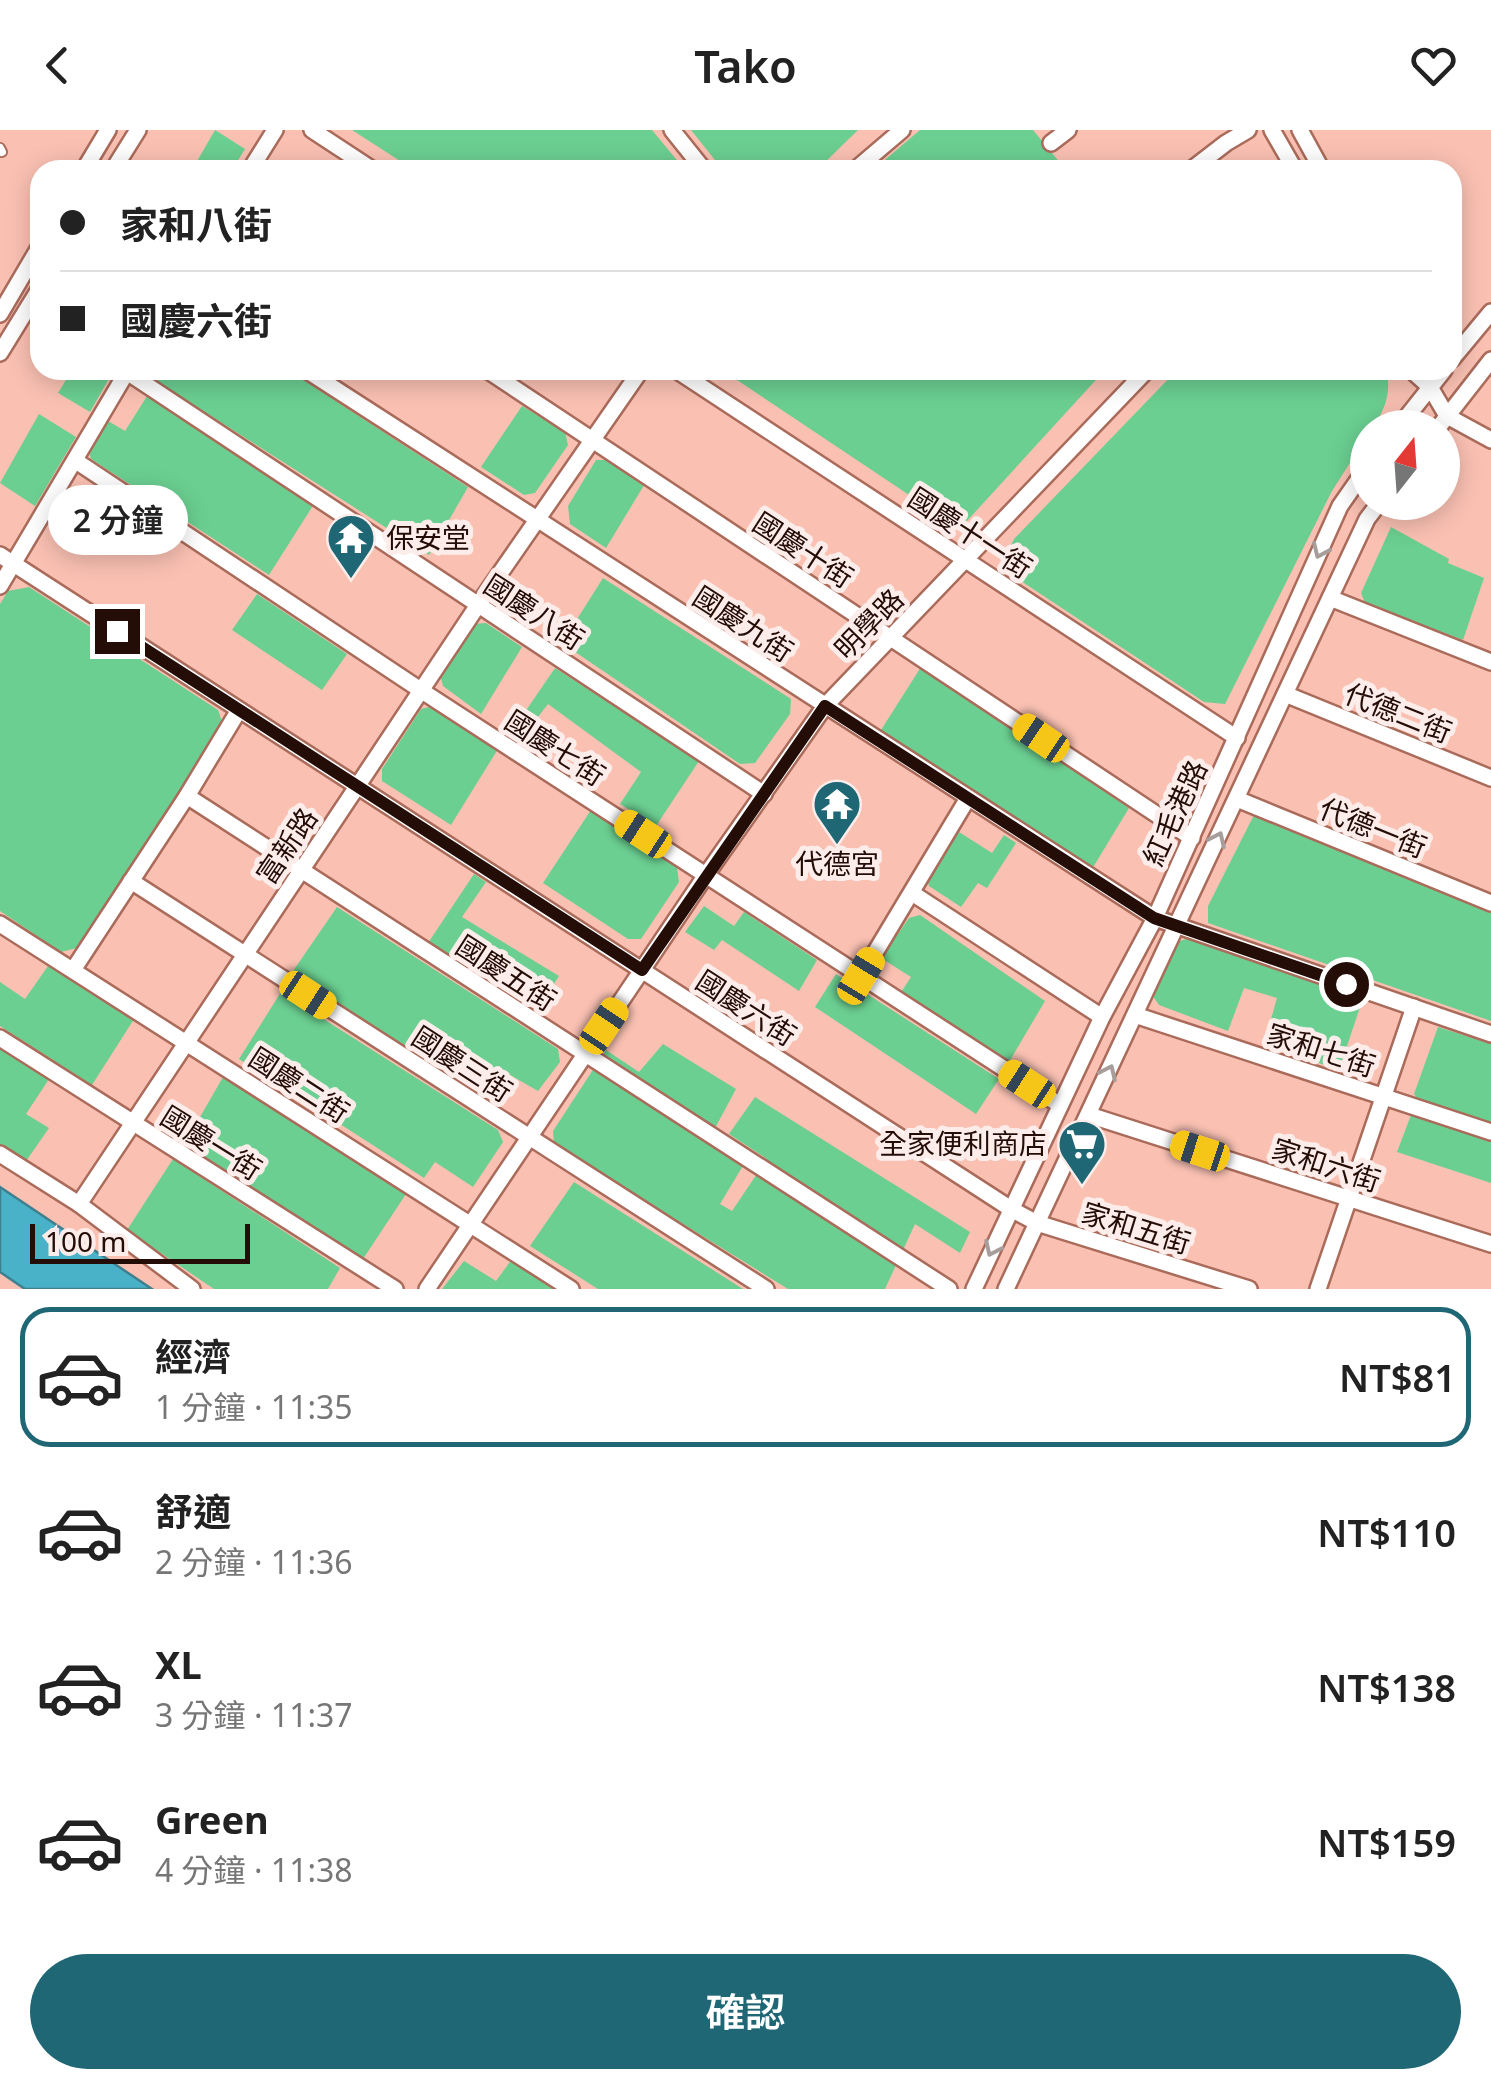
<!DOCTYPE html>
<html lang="zh-TW">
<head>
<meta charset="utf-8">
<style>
  body { margin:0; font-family:"Noto Sans","Noto Sans TC",sans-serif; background:#f6f6f6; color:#222; height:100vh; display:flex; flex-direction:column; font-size:38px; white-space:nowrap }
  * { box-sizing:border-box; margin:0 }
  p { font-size:32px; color:#767676 }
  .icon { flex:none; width:55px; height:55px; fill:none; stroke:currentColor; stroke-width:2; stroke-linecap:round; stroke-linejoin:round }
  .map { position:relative; height:1159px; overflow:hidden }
  .drawer { display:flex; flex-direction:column; background:#fff; flex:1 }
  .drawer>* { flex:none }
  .top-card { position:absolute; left:30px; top:30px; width:1432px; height:220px; border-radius:30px; box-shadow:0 5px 25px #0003; display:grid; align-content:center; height:220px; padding:0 30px; background:#fff }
  .needle { width:65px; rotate:17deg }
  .fabs { position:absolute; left:1350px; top:280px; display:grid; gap:20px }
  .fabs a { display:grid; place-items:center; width:110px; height:110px; border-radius:50%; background:#fff; box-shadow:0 5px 25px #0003; font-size:50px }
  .scale { position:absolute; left:30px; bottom:25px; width:220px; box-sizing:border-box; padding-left:10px; border:5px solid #240c07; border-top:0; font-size:28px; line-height:35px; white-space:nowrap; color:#240c07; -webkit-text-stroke:8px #fcedea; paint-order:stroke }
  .end { position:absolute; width:45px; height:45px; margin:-22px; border:12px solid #240c07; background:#fff; box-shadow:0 0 0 5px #fff }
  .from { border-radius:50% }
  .bubble { position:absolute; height:70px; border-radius:35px; background:#fff; box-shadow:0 5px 25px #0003; font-size:32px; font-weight:600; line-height:70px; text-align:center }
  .car { position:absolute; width:30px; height:60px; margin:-30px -15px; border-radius:12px; box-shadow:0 0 8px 2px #0007; background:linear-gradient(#f5c518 24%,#345 0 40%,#f5c518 0 76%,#345 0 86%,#f5c518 0) }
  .top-card b { display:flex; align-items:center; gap:35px; height:95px; font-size:38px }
  .top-card b+b { border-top:2px solid #e0e0e0 }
  .top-card i { width:25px; height:25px; background:#222 }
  ul { padding:18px 0 0; list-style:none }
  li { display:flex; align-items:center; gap:30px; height:140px; margin:0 20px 15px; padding:0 10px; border:5px solid transparent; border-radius:30px }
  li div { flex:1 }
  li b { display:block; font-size:38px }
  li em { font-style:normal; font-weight:600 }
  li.current { border-color:#206776 }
  li>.icon { width:90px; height:90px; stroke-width:1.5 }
  .primary-button { display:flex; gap:20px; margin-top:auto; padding:20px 30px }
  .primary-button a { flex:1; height:115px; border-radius:60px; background:#206776; color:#fff; font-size:40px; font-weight:600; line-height:115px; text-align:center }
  header { display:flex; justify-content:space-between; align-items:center; height:130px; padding:0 30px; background:#fff; font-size:45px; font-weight:600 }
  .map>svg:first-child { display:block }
  .green { fill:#6bcf91 }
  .water { fill:#49b1c8; stroke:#3e808e; stroke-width:2.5 }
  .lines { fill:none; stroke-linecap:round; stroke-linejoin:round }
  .service-casing { stroke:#aa6b5b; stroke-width:12 }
  .minor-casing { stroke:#aa6b5b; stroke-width:20 }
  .service { stroke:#fff; stroke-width:8 }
  .minor { stroke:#fff; stroke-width:15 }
  .oneway { stroke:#a79e9c }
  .route { stroke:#240c07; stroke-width:12 }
  .labels { text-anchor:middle; stroke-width:10; stroke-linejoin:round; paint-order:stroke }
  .street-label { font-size:28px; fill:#240c07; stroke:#fcedea }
  .poi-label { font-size:28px; fill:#240c07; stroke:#fcedea; text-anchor:start }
</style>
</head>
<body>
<header><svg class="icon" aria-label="back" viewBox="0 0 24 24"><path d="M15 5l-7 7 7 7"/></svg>Tako<svg class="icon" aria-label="heart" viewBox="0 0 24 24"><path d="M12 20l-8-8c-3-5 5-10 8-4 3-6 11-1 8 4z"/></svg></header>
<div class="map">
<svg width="1491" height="1159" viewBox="0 0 1491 1159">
  <rect width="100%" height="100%" fill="#fac1b3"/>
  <g class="green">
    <polygon points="215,0 245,19 232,40 192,40"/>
    <polygon points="352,0 652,0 685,40 414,40"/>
    <polygon points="691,0 858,0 817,40 723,40"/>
    <polygon points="920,0 1033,0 1066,40 873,40"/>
    <polygon points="72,240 114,240 90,282 58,263"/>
    <polygon points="148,240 288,240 468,357 429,425 145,244"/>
    <polygon points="722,240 1105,240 966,392 951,393"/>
    <path d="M1177 240H1386C1392 262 1385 279 1373 297L1368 298 1367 306 1332 361 1225 574 1204 572 1012 445 1004 430 1014 409Z"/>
    <polygon points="149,263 314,374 269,445 91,329 88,320 103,288 125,301"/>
    <polygon points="522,276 565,302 568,315 535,363 524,365 481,337"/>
    <polygon points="39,284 76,307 35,376 0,353"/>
    <polygon points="596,330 610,330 646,352 606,418 570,394 568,376"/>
    <polygon points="1391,397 1449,429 1448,433 1484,448 1463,510 1365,473 1361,463"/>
    <polygon points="603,448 791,569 790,584 755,633 740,634 562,513"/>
    <polygon points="29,457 218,580 223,594 77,818 61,822 0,781 0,474 8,461"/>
    <polygon points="257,464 347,524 322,560 232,500"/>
    <polygon points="486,493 522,517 481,584 443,556 440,545 472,494"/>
    <polygon points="921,537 1129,678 1092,739 881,600"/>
    <polygon points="555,538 699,631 656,696 620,674 641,642 548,574 520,610 510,604"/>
    <polygon points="429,577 438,577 498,619 451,695 382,651 382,639 421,579"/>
    <polygon points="591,680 677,737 679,752 641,809 628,809 543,753"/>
    <polygon points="1254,685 1491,783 1491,891 1208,793 1208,776"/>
    <polygon points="959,702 992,723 1004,705 1016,713 987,758 978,753 961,777 929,756 926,746"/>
    <polygon points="474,744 486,752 462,787 559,846 537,880 428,813"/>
    <polygon points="704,776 734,796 744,782 817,830 799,861 722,810 714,820 685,802"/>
    <polygon points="337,777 558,919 560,932 538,961 503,941 485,966 291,844"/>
    <polygon points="920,785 1045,871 1009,932 900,864 911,847 881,828 909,788"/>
    <polygon points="1190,808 1363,868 1339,940 1264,914 1277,868 1244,858 1228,901 1159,875 1152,865 1176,812"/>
    <polygon points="48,836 136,886 92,955 0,896 0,852 25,869"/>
    <polygon points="836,844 999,949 976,984 815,877"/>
    <polygon points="281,862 498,1000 503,1012 473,1057 435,1032 424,1048 239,929"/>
    <polygon points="1438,897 1491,914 1491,995 1419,971 1414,964"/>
    <polygon points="663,914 736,959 707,1013 744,1034 720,1074 732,1081 767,1029 729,1004 755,967 970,1102 960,1123 915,1094 885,1159 788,1159 554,1014 553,1001 606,920 639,942"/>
    <polygon points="0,918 49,949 26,984 49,998 24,1034 0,1018"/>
    <polygon points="223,947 406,1064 363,1129 184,1015"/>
    <polygon points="1411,985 1491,1011 1491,1053 1397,1022"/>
    <polygon points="173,1029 340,1138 328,1159 214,1159 127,1100"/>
    <polygon points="574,1052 743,1159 598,1159 530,1116"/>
    <polygon points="512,1129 561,1159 442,1159 464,1131 496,1151"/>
  </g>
  <polygon class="water" points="0,1057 152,1159 25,1159 0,1142"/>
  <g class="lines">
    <g class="service-casing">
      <polyline id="service" points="0,18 2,22"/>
    </g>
    <g class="minor-casing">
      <g id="minor">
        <polyline points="312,0 373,40"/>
        <polyline points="672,0 704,40"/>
        <polyline points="1272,0 1295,40"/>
        <polyline points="1300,0 1322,40"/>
        <polyline points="1051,13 1068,0"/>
        <polyline points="84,40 108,0"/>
        <polyline points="113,40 138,0"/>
        <polyline points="250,40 275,0"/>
        <polyline points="855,40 902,0"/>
        <polyline points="1191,40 1226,13 1248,0"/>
        <polyline points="0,184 40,116"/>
        <polyline points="0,223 40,158"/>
        <polyline points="1452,229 1491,182"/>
        <polyline points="306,240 1155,788 1491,904"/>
        <polyline points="487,240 1192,708"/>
        <polyline points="676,240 1237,608"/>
        <polyline points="1411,240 1430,257 1447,286 1491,310"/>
        <polyline points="127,242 764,664"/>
        <polyline points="1398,298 1444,240"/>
        <polyline points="1438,298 1491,230"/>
        <polyline points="76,331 422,561 1060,975"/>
        <polyline points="0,425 1011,1079 1037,1093 1249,1159"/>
        <polyline points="0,456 128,240"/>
        <polyline points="1330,468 1491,532"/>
        <polyline points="1285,564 1491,648"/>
        <polyline points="187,666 949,1159"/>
        <polyline points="1237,669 1491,773"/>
        <polyline points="131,751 766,1159"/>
        <polyline points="912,763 1102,887"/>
        <polyline points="0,794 571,1159"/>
        <polyline points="73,840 187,666 239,580"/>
        <polyline points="861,846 968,668"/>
        <polyline points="1135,885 1491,1002"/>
        <polyline points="0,908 395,1159"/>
        <polyline points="1089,985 1491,1114"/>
        <polyline points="0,1024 79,1074 192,1159"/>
        <polyline points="79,1074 478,475 641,240"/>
        <polyline points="427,1159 706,745 825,576 1147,240"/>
        <polyline points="974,1159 1102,887 1155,788 1340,376 1368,336"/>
        <polyline points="1006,1159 1367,389 1380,372"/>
        <polyline points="1318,1159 1414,877"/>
      </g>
    </g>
    <use href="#service" class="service"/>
    <use href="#minor" class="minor"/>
  </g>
  <defs><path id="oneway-chevron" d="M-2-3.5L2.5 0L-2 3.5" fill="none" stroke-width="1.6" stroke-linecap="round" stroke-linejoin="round" transform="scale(2.5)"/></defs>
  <g class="oneway">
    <use href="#oneway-chevron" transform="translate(1320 421) rotate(114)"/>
    <use href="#oneway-chevron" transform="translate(1218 709) rotate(-65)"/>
    <use href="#oneway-chevron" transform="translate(1109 942) rotate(-65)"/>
    <use href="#oneway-chevron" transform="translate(992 1119) rotate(115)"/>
  </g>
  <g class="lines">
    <polyline class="route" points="117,501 642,840 825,576 1154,788 1346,854"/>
  </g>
  <defs>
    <g id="temple-pin" transform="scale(2.5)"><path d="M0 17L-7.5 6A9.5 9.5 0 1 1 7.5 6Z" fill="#206776" stroke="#fcedea"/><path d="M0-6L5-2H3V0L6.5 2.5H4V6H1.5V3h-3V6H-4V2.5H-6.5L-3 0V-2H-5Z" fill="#fff"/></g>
    <g id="supermarket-pin" transform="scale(2.5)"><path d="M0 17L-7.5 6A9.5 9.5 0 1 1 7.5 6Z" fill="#206776" stroke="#fcedea"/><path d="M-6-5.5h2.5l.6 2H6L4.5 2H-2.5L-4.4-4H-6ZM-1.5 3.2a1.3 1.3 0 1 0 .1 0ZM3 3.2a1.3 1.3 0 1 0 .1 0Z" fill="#fff"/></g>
  </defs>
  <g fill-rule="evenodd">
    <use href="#temple-pin" x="351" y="408"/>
    <use href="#temple-pin" x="837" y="674"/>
    <use href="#supermarket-pin" x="1082" y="1014"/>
  </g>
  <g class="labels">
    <g class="street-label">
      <text transform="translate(970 403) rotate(33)" y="10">國慶十一街</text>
      <text transform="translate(803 420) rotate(33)" y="10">國慶十街</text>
      <text transform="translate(534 482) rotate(33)" y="10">國慶八街</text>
      <text transform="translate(743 494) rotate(33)" y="10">國慶九街</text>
      <text transform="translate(869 494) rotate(-46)" y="10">明學路</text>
      <text transform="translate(1398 583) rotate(22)" y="10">代德二街</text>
      <text transform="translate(555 618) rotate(33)" y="10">國慶七街</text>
      <text transform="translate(1175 683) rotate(-65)" y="10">紅毛港路</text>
      <text transform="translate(1373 698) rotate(22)" y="10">代德一街</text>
      <text transform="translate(287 716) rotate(-56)" y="10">富新路</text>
      <text transform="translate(506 843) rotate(33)" y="10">國慶五街</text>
      <text transform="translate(746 878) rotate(33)" y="10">國慶六街</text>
      <text transform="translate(1321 920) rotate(18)" y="10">家和七街</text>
      <text transform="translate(462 934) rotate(33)" y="10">國慶三街</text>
      <text transform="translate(299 955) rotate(33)" y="10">國慶二街</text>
      <text transform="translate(211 1013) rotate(32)" y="10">國慶一街</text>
      <text transform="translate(1326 1035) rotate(18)" y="10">家和六街</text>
      <text transform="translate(1136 1098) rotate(17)" y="10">家和五街</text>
    </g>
    <g class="poi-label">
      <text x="386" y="418">保安堂</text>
      <text x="837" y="744" text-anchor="middle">代德宮</text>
      <text x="1047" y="1024" text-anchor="end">全家便利商店</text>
    </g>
  </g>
</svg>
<div class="fabs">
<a><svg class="needle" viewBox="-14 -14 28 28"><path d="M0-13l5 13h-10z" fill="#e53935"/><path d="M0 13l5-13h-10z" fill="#767676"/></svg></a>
</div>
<div class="scale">100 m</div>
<i class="end from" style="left:1346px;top:854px"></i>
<i class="end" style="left:117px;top:501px"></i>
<div class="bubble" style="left:48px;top:355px;width:140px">2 分鐘</div>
<i class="car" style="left:1041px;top:608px;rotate:304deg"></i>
<i class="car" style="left:643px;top:704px;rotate:303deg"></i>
<i class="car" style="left:861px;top:846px;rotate:31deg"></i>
<i class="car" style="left:308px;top:865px;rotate:123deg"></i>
<i class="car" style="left:604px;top:896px;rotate:34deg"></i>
<i class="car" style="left:1027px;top:954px;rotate:303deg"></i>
<i class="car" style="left:1200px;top:1021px;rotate:288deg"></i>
<div class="top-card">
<b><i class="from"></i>家和八街</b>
<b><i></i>國慶六街</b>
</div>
</div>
<section class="drawer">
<ul>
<li class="current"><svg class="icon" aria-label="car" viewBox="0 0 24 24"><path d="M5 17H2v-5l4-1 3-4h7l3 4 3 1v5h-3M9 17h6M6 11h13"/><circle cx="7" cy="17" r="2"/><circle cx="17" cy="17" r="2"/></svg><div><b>經濟</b><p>1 分鐘 · 11:35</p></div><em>NT$81</em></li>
<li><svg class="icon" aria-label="car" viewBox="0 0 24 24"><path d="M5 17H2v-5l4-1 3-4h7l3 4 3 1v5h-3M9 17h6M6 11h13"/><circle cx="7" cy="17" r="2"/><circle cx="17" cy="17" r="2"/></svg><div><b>舒適</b><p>2 分鐘 · 11:36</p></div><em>NT$110</em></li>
<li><svg class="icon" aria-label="car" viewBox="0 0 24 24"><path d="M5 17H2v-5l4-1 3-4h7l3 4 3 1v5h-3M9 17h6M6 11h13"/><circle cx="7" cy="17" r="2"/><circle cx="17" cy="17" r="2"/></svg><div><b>XL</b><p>3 分鐘 · 11:37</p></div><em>NT$138</em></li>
<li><svg class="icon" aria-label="car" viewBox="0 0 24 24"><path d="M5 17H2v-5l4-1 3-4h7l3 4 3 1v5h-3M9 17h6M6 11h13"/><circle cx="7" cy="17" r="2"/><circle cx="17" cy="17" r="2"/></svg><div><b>Green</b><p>4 分鐘 · 11:38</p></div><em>NT$159</em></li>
</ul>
<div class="primary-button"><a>確認</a></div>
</section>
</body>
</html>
